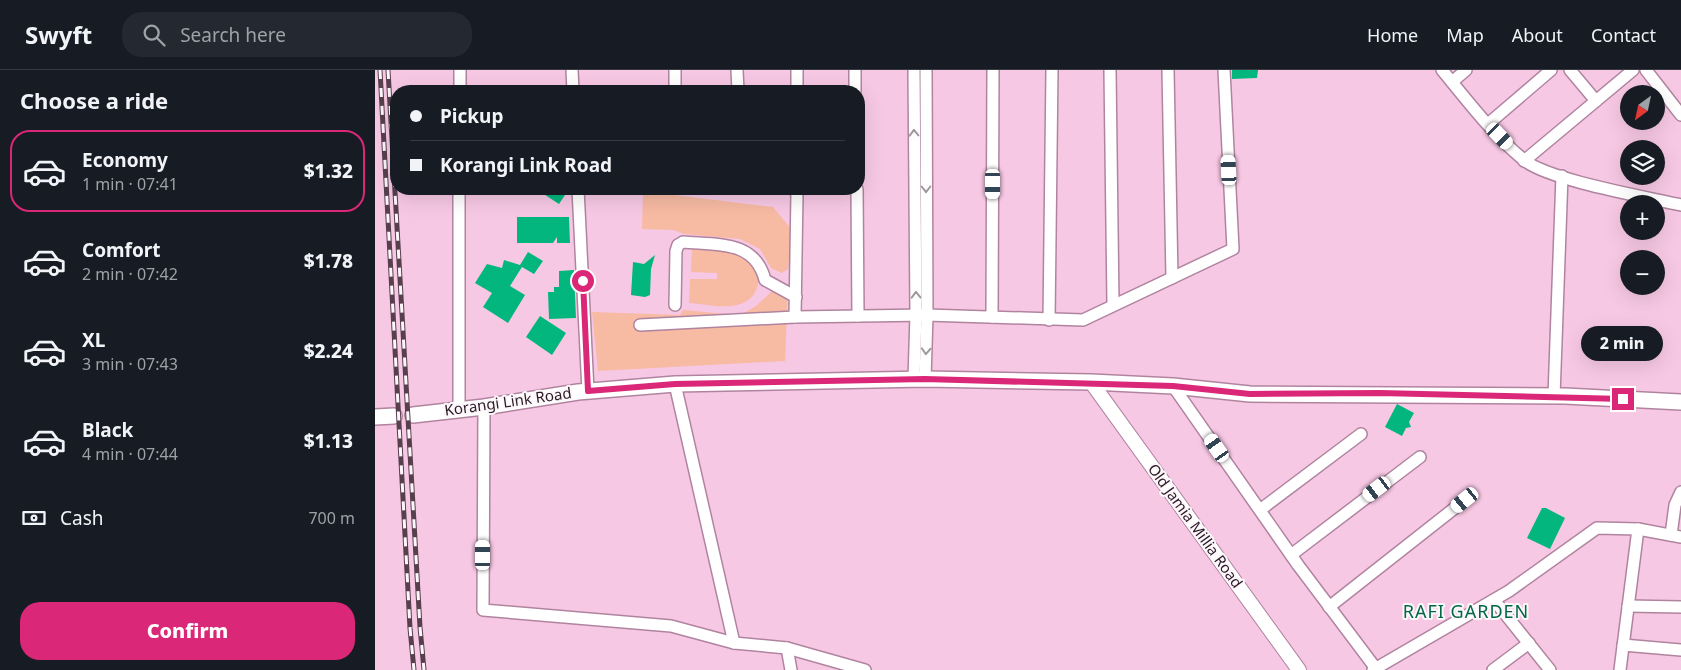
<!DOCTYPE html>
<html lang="en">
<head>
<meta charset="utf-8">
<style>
  body { margin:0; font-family:"Noto Sans",sans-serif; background:#242831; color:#f1f3f6; height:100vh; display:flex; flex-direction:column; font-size:19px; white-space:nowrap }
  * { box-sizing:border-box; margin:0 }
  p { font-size:16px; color:#9ea1a6 }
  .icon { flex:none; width:28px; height:28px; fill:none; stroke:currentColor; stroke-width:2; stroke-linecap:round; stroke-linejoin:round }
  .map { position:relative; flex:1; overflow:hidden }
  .details { display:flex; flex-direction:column; background:#171b24; width:375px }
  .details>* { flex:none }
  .guide { position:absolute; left:15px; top:15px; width:475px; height:110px; border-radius:20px; box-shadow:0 5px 20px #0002; display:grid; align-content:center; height:110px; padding:0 20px; background:#171b24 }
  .needle { width:32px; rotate:213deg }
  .tools { position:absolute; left:1245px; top:15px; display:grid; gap:10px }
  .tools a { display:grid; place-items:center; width:45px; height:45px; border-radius:50%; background:#171b24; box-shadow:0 5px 20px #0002; font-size:25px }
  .end { position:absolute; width:22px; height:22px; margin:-11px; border:6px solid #db2777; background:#fff; box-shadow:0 0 0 2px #fff }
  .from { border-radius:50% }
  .bubble { position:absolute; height:35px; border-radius:18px; background:#171b24; box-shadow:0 5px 20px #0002; font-size:16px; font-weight:800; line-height:35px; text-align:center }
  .car { position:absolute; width:15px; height:30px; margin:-15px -8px; border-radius:6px; box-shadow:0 0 4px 1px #0007; background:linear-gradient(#fff 24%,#345 0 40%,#fff 0 76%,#345 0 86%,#fff 0) }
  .guide b { display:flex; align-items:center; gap:18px; height:48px; font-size:19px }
  .guide b+b { border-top:1px solid #363941 }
  .guide i { width:12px; height:12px; background:#f1f3f6 }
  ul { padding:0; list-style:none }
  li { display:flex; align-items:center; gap:15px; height:82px; margin:0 10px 8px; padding:0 10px; border:2px solid transparent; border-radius:20px }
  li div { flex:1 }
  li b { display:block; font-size:19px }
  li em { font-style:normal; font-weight:800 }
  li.on { border-color:#db2777 }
  li>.icon { width:45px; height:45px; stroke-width:1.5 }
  h2 { padding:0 20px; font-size:22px; line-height:60px }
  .pay { display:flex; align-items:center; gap:12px; height:55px; padding:0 20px; font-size:19px }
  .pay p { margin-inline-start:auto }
  .action { display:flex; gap:10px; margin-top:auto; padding:10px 20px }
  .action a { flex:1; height:58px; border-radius:20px; background:#db2777; color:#fff; font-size:20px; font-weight:800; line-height:58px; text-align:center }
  header { display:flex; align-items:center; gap:30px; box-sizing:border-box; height:70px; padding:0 25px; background:#171b24; border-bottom:1px solid #363941 }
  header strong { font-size:24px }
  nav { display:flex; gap:28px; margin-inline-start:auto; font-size:18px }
  .search { width:350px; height:45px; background:#242831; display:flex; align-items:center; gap:12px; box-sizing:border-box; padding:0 18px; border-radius:20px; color:#9ea1a6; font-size:19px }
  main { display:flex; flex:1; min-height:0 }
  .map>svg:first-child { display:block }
  .green { fill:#f7baa3 }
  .building { fill:#02b67d }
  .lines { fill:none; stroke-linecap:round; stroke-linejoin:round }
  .minor-casing { stroke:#b0849f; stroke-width:14 }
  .tertiary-casing { stroke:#b0849f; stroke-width:16 }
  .secondary-casing { stroke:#b0849f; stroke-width:18 }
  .minor { stroke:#fff; stroke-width:11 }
  .tertiary { stroke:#fff; stroke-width:14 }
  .secondary { stroke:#fff; stroke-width:15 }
  .rail-casing { stroke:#583f4e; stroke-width:5 }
  .rail { stroke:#fcf7fa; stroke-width:3; stroke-dasharray:9; stroke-linecap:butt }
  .oneway { stroke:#a0989c }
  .route { stroke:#db2777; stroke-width:6 }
  .labels { text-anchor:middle; stroke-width:4; stroke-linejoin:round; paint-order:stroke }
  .street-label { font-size:15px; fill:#2b1924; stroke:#fcf7fa }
  .quarter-label { font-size:18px; letter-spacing:1px; fill:#016846; stroke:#fcf7fa }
</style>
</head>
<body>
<header>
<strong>Swyft</strong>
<div class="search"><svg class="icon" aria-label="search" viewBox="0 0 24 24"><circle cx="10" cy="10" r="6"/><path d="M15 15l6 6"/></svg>Search here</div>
<nav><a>Home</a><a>Map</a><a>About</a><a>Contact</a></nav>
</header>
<main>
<section class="details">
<h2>Choose a ride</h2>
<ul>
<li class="on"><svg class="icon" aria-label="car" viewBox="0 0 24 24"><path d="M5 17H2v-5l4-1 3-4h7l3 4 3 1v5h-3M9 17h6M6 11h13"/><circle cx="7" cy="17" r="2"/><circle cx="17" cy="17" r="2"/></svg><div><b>Economy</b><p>1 min · 07:41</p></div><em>$1.32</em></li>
<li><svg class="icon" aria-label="car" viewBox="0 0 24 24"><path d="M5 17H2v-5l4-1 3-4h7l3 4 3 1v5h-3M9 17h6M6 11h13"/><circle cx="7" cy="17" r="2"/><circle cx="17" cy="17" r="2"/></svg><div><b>Comfort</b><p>2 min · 07:42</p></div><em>$1.78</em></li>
<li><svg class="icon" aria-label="car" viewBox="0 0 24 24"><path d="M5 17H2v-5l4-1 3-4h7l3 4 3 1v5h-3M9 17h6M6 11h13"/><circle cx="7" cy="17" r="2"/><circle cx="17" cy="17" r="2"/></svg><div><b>XL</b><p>3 min · 07:43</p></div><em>$2.24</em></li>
<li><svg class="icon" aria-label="car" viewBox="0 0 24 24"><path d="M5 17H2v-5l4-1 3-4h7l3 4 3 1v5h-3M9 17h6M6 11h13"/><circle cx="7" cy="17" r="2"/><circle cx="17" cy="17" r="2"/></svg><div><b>Black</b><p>4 min · 07:44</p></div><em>$1.13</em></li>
</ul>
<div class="pay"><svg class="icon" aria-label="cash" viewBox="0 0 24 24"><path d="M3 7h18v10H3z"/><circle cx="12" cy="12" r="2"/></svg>Cash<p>700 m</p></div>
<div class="action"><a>Confirm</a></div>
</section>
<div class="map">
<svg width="1306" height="600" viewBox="0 0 1306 600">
  <rect width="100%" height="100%" fill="#f7c8e4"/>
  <g class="green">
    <polygon points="274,122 398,137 417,160 413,199 407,203 396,198 385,179 365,169 309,164 299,160 267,159 268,124"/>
    <path d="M317 177C332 178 350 177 364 181 387 188 391 223 368 233 354 240 330 234 314 233L315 209H342V203L316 202Z"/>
    <polygon points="406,213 413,215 410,291 223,301 217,242 305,245 308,240 362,245 369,243 381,236"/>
  </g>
  <g class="building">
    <polygon points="857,0 883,0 882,8 857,9"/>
    <polygon points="161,119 194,119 184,134"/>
    <polygon points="142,147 194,147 195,173 182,173 182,167 178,173 142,173"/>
    <polygon points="153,182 168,191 159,204 147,197 135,216 150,225 133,253 108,237 117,223 100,213 112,194 127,198 129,190 145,195"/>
    <polygon points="280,185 276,199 275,225 270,227 256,225 258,192 269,194"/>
    <polygon points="199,200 201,248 174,249 173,222 179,222 179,217 184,217 184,201"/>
    <polygon points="165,246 191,263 177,285 151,267"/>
    <polygon points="1022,334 1039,343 1034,352 1036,357 1031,358 1027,366 1010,357"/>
    <polygon points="1167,438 1171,438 1190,448 1175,479 1152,468"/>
  </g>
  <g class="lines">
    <g class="minor-casing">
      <g id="minor">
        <polyline points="197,0 198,21"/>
        <polyline points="300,0 300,21"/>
        <polyline points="362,0 363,21"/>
        <polyline points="422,0 422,21"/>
        <polyline points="480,0 480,21"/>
        <polyline points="735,0 738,234"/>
        <polyline points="793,0 797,208"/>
        <path d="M1067 0C1092 30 1118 65 1149 90 1173 110 1271 127 1306 135"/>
        <polyline points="1195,0 1221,31"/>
        <polyline points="1271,0 1306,45"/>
        <polyline points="1077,12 1091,0"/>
        <polyline points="85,21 85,0"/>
        <polyline points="1113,54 1176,0"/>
        <polyline points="1149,91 1258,0"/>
        <polyline points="203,119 213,321"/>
        <polyline points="418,119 422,123 420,247 552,245 708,250 858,179 849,0"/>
        <polyline points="482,119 483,246"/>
        <path d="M300 235 301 181 303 175 308 172C342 175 380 170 390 210L421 227"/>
        <polyline points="617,247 618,0"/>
        <polyline points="674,250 677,0"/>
        <polyline points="265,255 420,247"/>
        <polyline points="539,309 541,245 539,0"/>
        <polyline points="550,309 552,245 551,0"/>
        <polyline points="300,314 359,573"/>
        <polyline points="798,316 923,495 1002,600"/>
        <polyline points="1179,326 1187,106"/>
        <polyline points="109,337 108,540 296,556 359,573 412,578 490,600"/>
        <polyline points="84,339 84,119"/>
        <polyline points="885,440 986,364"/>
        <polyline points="1296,465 1300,435 1306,422"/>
        <polyline points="916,485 1045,387"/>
        <polyline points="1119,530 1175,600"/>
        <polyline points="1253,536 1306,537"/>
        <polyline points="954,537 1090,430"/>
        <polyline points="1248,575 1306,580"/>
        <polyline points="412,578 416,600"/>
        <polyline points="998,600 1134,521 1222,458 1263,459 1306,467"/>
        <polyline points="1118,600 1154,573"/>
        <polyline points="1245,600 1263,459"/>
      </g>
    </g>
    <g class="tertiary-casing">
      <polyline id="tertiary" points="716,312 924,600"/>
    </g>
    <g class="secondary-casing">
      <g id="secondary">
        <polyline points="38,345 109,337 203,322 300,314 550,309 716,312 798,316 875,324 1190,326 1306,332"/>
        <polyline points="0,347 19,346"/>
      </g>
    </g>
    <use href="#minor" class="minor"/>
    <use href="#tertiary" class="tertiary"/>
    <use href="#secondary" class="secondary"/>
    <g class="rail-casing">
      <g id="rail">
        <polyline points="5,0 35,558 39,600"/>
        <polyline points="13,0 45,557 49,600"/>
      </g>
    </g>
    <use href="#rail" class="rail"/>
  </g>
  <defs><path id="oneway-chevron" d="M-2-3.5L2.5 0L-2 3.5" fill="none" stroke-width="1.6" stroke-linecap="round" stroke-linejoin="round" transform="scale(1.25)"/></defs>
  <g class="oneway">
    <use href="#oneway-chevron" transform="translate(539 63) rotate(-91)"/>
    <use href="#oneway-chevron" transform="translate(551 119) rotate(90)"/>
    <use href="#oneway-chevron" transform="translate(541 225) rotate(-91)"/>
    <use href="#oneway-chevron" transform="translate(551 281) rotate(93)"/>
  </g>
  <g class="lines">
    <polyline class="route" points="208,211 213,321 300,314 550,309 798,316 875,324 1005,323 1248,329"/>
  </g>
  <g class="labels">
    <g class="street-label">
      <text transform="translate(133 332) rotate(-8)" y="5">Korangi Link Road</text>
      <text transform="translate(820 456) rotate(54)" y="5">Old Jamia Millia Road</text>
    </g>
    <g class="quarter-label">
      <text x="1091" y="548">RAFI GARDEN</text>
    </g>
  </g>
</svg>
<div class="tools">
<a><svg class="needle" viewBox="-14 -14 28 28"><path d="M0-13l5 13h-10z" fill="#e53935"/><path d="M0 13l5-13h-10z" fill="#9ea1a6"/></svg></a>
<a><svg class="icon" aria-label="layers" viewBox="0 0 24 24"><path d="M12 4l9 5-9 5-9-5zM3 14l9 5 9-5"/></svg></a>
<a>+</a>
<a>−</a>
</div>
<i class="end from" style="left:208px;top:211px"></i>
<i class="end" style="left:1248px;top:329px"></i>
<div class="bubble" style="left:1206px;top:256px;width:82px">2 min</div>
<i class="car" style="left:1125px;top:66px;rotate:136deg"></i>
<i class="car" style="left:854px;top:100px;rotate:357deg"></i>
<i class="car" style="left:618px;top:114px;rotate:180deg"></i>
<i class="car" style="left:842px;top:378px;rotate:325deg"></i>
<i class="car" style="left:1002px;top:419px;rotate:233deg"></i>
<i class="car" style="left:1090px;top:430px;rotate:231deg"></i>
<i class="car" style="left:108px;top:485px;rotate:0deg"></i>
<div class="guide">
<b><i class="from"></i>Pickup</b>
<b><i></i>Korangi Link Road</b>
</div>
</div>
</main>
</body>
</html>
